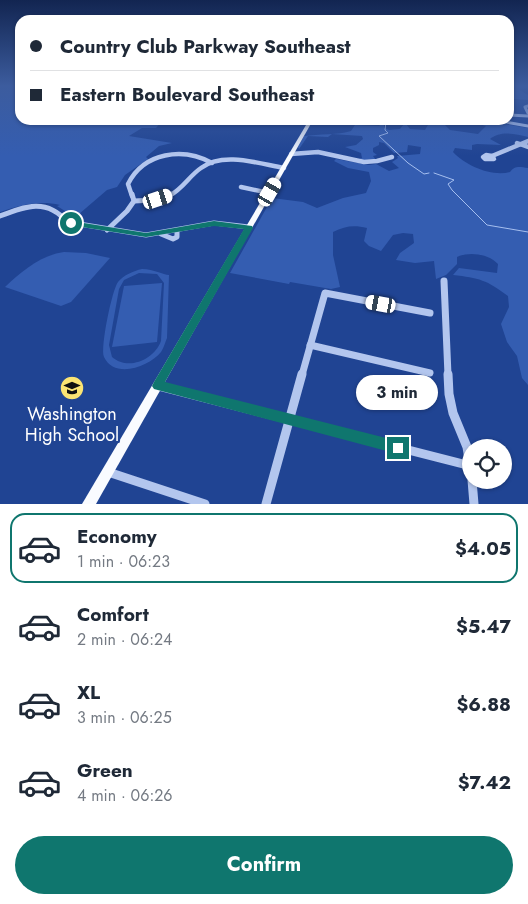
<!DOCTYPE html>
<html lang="en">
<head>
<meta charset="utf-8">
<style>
  body { margin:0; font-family:Jost,sans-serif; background:#f6f6f7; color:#1f2937; height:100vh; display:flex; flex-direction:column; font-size:19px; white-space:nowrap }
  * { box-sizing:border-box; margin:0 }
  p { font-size:16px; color:#747a83 }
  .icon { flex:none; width:28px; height:28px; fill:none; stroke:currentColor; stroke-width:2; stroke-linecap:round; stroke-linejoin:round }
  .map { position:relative; height:504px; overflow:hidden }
  .side { display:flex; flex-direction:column; background:#fff; flex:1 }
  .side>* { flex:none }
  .hud { position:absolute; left:15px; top:15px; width:499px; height:110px; border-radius:15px; box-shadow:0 1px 4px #0004; display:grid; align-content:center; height:110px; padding:0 15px; background:#fff }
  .tools { position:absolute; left:462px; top:439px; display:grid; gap:10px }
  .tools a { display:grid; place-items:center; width:50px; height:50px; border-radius:50%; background:#fff; box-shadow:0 1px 4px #0004; font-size:25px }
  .end { position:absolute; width:22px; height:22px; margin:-11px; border:6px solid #0f766e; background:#fff; box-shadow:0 0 0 2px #fff }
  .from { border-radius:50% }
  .bubble { position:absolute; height:35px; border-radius:18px; background:#fff; box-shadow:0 1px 4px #0004; font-size:16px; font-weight:700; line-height:35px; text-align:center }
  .car { position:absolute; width:15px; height:30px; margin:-15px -8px; border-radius:6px; box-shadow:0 0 4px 1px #0007; background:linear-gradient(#fff 24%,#345 0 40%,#fff 0 76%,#345 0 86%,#fff 0) }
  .hud b { display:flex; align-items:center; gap:18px; height:48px; font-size:19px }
  .hud b+b { border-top:1px solid #e0e1e3 }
  .hud i { width:12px; height:12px; background:#1f2937 }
  ul { padding:9px 0 0; list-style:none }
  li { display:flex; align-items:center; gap:15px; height:70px; margin:0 10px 8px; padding:0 5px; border:2px solid transparent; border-radius:15px }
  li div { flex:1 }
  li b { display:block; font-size:19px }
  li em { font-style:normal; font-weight:700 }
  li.on { border-color:#0f766e }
  li>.icon { width:45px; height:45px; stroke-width:1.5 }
  .button { display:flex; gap:10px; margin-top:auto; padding:10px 15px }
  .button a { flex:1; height:58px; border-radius:30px; background:#0f766e; color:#fff; font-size:20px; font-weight:700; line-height:58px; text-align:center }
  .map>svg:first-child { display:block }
  .green { fill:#345db1; fill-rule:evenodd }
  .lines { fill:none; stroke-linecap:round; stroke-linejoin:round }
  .stream { stroke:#a6bfef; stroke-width:1 }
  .minor-far4 { stroke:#b3c6ee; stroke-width:3 }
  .minor-far3 { stroke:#b3c6ee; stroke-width:4.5 }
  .minor-far2 { stroke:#b3c6ee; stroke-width:5 }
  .minor-far1 { stroke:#b3c6ee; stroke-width:7 }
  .minor { stroke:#b3c6ee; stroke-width:9 }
  .major { fill:#f9fbff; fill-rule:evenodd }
  .route { fill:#0f766e }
  .labels { text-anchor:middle; stroke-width:4.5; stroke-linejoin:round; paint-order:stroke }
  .near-poi-label { font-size:18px; fill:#fff; stroke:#204493 }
</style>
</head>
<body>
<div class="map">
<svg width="528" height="504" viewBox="0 0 528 504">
  <rect width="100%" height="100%" fill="#204493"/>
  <g class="green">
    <path d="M0 86H20V120H160L161 122 156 128H142L129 136 172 143 159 146 146 157 148 159 125 175 117 187 107 190 72 220V217L68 218 65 211 57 206 60 205C39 200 20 205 0 212Z"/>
    <polygon points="509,86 528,86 528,88 518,89 528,95 528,100 514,99 509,101"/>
    <path d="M429 120H446L445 125 450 130 478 134 486 126 479 124V120L528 128V137C515 134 501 130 490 139L501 145 477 144 472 145V150L455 148 453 152C466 166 492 177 510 172 515 165 520 167 528 168V385L522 378 517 356 507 342 501 324 509 307 508 296C487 280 479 278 453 275L459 268 497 273 498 264C489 254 469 251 457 257V264L446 275 436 279 434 261 415 263 396 260 400 253 414 243 413 234 403 233 393 235 381 251 369 246 364 241 367 228C354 225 345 226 333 232V255L340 287 331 289 290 282 289 284 230 273 272 198 303 202 317 208 343 198 366 193 371 181 369 172 348 168 334 161 336 159 369 165 376 164 389 171 399 168 392 162 398 158 397 156 420 154 421 147 408 145 407 152 394 153 384 143 379 142V145L373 148V152L377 155 373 156 376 160 353 161 362 158 361 153 345 147 356 145 363 139 362 136 332 134 328 137 308 136 299 149 298 147 304 136C318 134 339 135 351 131L355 125 379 126 384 122V128L389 130 400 129 404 124 401 122H407L406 124 410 129 425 130 428 125 414 121 427 123Z"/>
    <path d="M64 252 86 253 110 258 71 302 61 306 5 287C22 271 41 255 64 252Z"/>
    <path d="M142 269C154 269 163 275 169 275L167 338C165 343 164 347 161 352 150 366 115 380 104 357 100 348 112 290 118 282 124 275 133 271 142 269ZM139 273 157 274 164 283 161 341C154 360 128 371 112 357L109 345 119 289 124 280Z"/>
    <polygon points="162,283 157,342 112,347 124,286"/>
  </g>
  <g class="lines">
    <g class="stream">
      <polyline points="384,120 386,121 385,130 388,133 379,136 408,163 424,174 429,173"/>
      <polyline points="434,173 454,180 448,184 452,190 487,225 528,232"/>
    </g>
    <g class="minor-far4">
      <polyline points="528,106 525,107 528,113"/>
      <polyline points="509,115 528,116"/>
      <polyline points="494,120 528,126"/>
    </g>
    <g class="minor-far3">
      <polyline points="517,143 528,147"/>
      <polyline points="291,154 318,152 364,162 377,161 392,157"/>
      <polygon points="486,155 492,156 494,159 485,159 483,157"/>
      <polyline points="492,156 528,141"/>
      <polyline points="241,187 269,193"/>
      <path d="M132 196 128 184C144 152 183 147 212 163"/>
      <path d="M169 196C183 189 189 176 201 168 223 151 260 164 284 168"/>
    </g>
    <g class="minor-far2">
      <polyline points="134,201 154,200 171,194"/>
      <path d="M0 216C26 206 47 198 67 222L146 235 214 223 249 227"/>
      <polyline points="107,230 127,211 134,201 132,194"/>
      <polyline points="161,234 173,239 177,237 177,230"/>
    </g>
    <g class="minor-far1">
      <polyline points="444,281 448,375"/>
      <polyline points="310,345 430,373"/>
      <polyline points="302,375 325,293 430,313"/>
    </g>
    <g class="minor">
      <polyline points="448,374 449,394 453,413 467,447 471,472"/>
      <polyline points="158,386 471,466"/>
      <polyline points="108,472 205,504"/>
      <polyline points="472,480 474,504"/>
      <polyline points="266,504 302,374"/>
    </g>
    <polygon class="major" points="309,120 313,120 96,504 82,504"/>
  </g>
  <linearGradient id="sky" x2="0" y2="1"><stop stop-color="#122551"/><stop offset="0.55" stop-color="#3c5c9e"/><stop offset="1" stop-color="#3c5c9e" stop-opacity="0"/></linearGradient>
  <rect width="528" height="156" fill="url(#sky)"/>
  <polygon class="route" points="71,221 146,233 214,221 252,226 253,228 165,382 398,441 403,443 405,448 403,452 398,454 154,389 152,386 154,382 244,229 214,226 146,237 69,225 69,222"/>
  <defs>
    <g id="school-disc" transform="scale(1.25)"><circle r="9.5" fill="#fbe473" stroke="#204493"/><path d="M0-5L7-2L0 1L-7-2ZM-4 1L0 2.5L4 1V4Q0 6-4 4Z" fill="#111"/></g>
  </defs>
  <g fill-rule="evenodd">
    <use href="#school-disc" x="72" y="388"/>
  </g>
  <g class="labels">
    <g class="near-poi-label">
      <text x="72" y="420">Washington<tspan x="72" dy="21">High School</tspan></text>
    </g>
  </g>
</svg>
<div class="tools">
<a><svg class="icon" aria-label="locate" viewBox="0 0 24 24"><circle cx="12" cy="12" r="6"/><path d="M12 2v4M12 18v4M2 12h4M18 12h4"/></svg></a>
</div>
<i class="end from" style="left:71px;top:223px"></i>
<i class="end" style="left:398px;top:448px"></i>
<div class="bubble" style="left:356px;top:375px;width:82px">3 min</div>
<i class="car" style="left:270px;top:192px;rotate:30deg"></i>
<i class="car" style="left:158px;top:199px;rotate:72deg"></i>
<i class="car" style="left:381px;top:304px;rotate:280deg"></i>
<div class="hud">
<b><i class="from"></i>Country Club Parkway Southeast</b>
<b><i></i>Eastern Boulevard Southeast</b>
</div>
</div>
<section class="side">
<ul>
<li class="on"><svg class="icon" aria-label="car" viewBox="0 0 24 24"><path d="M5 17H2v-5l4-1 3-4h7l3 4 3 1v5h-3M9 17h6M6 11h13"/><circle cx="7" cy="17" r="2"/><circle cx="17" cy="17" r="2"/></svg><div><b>Economy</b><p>1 min · 06:23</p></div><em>$4.05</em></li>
<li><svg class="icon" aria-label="car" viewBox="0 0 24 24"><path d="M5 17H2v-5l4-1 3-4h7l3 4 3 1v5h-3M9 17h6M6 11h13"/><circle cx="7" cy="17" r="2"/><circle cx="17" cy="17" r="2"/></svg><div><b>Comfort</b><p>2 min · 06:24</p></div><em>$5.47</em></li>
<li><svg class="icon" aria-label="car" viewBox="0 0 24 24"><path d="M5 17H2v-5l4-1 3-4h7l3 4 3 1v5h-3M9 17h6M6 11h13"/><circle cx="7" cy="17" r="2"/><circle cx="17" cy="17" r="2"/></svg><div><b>XL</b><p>3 min · 06:25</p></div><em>$6.88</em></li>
<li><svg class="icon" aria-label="car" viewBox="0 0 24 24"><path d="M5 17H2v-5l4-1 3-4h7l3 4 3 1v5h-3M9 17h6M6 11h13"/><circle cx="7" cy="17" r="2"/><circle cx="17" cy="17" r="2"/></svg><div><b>Green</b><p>4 min · 06:26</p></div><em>$7.42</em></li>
</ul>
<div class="button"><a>Confirm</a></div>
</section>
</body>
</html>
